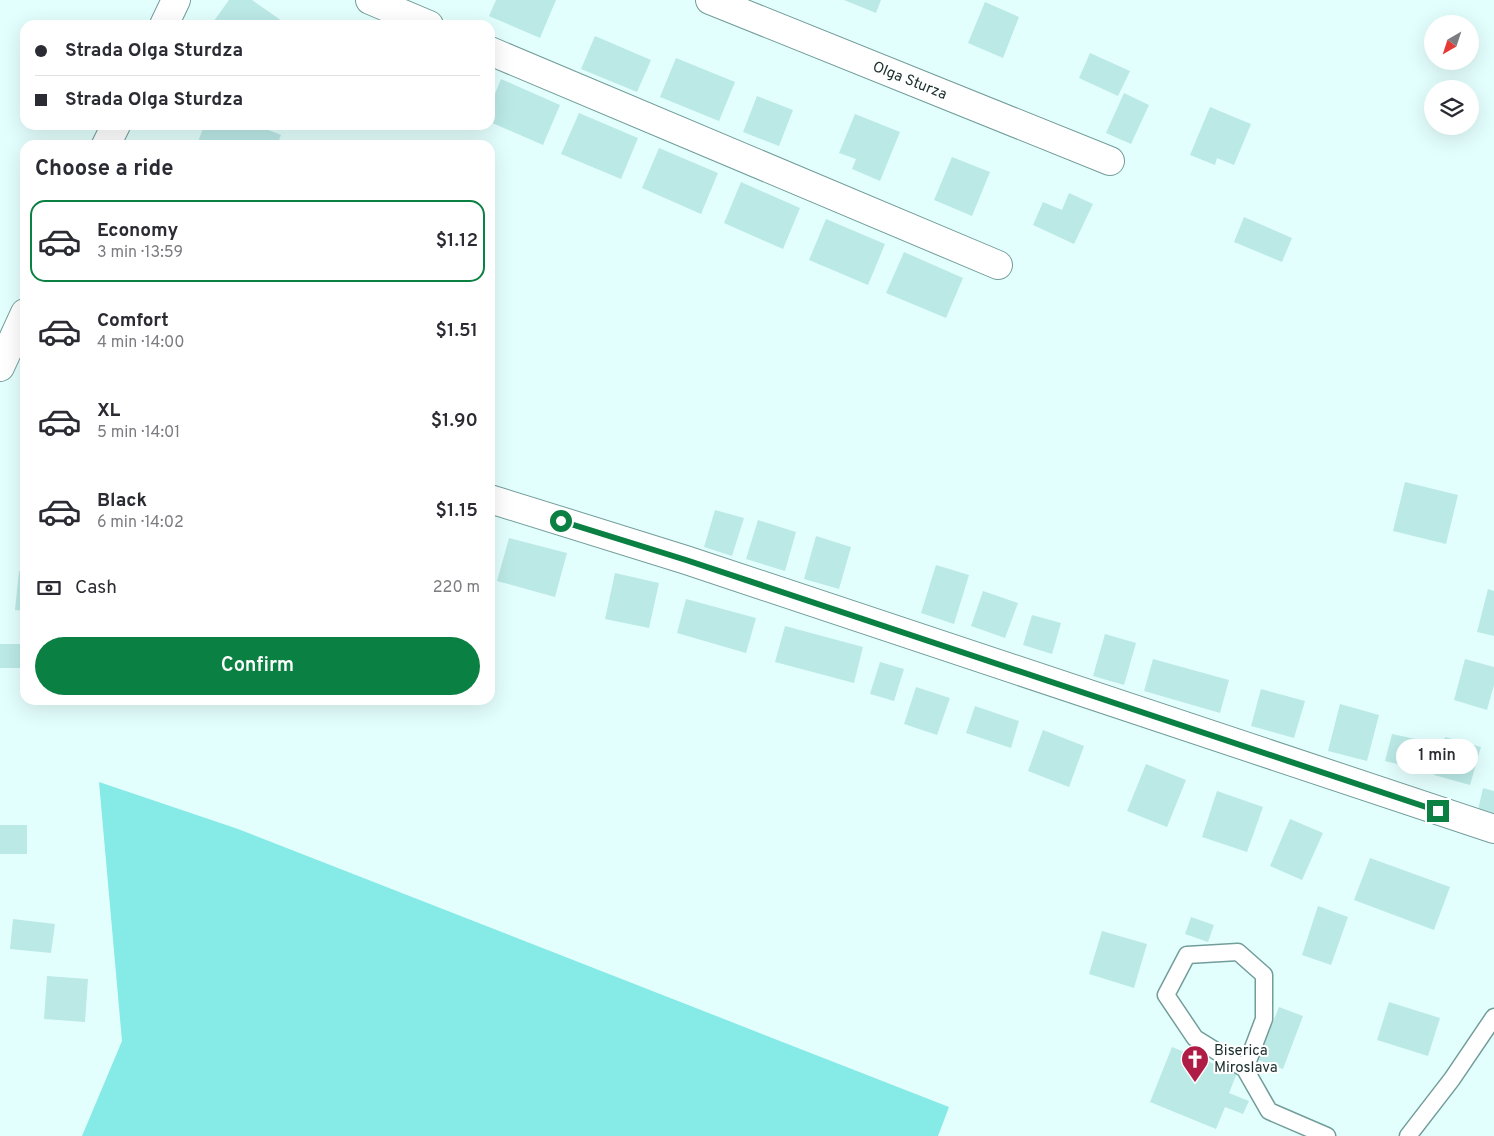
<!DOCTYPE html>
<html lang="en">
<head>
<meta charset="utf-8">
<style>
  body { margin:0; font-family:Overpass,sans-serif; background:#f2f2f3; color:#2b2b33; height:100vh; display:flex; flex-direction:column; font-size:19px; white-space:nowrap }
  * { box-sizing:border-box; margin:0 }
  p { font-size:16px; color:#7c7c81 }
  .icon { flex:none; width:28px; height:28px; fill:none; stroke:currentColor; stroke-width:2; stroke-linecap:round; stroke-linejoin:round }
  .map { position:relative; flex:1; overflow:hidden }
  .panel { position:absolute; left:20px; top:140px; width:475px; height:565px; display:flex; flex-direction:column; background:#fff; border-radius:15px; box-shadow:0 5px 20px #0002 }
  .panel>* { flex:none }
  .banner { position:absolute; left:20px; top:20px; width:475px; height:110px; border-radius:15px; box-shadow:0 5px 20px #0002; display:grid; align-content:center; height:110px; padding:0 15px; background:#fff }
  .needle { width:32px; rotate:219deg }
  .buttons { position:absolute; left:1424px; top:15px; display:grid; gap:10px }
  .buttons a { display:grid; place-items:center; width:55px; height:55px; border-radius:50%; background:#fff; box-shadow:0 5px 20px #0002; font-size:25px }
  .end { position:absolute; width:22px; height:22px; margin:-11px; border:6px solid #0b8043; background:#fff; box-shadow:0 0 0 2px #fff }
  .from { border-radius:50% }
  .bubble { position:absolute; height:35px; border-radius:18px; background:#fff; box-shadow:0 5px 20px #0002; font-size:16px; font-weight:600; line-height:35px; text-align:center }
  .banner b { display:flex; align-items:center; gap:18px; height:48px; font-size:19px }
  .banner b+b { border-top:1px solid #e1e1e2 }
  .banner i { width:12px; height:12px; background:#2b2b33 }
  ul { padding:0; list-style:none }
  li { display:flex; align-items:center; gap:15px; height:82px; margin:0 10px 8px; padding:0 5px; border:2px solid transparent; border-radius:15px }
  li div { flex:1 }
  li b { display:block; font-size:19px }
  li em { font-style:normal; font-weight:600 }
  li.active { border-color:#0b8043 }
  li>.icon { width:45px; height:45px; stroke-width:1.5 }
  h2 { padding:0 15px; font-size:22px; line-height:60px }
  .pay { display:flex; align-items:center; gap:12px; height:55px; padding:0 15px; font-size:19px }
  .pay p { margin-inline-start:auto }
  .action { display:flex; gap:10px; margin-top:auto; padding:10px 15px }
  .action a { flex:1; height:58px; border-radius:30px; background:#0b8043; color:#fff; font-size:20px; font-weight:600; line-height:58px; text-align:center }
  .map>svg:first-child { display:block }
  .green { fill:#86eae6 }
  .building { fill:#bbe9e6 }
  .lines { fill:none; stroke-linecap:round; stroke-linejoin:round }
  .lane-casing { stroke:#719d9b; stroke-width:19 }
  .street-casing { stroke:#719d9b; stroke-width:30 }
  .lane { stroke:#fff; stroke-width:16 }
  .street { stroke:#fff; stroke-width:28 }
  .route { stroke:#0b8043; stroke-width:6 }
  .labels { text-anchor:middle; stroke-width:4; stroke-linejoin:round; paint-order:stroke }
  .street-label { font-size:15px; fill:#1a2d2c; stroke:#fff }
  .poi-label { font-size:15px; fill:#1a2d2c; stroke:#fff; text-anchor:start }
</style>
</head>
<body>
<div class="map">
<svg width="1494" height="1136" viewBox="0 0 1494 1136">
  <rect width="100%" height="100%" fill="#e3fffd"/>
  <polygon class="green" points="99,782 238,829 949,1107 938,1136 82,1136 122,1041"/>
  <g class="building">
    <polygon points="229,0 252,0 288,25 211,25"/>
    <polygon points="496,0 556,0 540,38 489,16"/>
    <polygon points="844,0 881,0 876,13"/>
    <polygon points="985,2 1019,17 1003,58 968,43"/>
    <polygon points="595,36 651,60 637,92 581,69"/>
    <polygon points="1090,53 1130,71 1118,96 1079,78"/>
    <polygon points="676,58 735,82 719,121 660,97"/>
    <polygon points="501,79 560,105 543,145 490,122 490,106"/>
    <polygon points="1124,93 1149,105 1131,144 1106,133"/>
    <polygon points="757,96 793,110 779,146 743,132"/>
    <polygon points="1210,107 1251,124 1234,165 1217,158 1215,165 1190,155"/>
    <polygon points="579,113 638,138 621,179 561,154"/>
    <polygon points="855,114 900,132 880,181 852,169 856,159 839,153"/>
    <polygon points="204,125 256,125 281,135 277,145 197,145"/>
    <polygon points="659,148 718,173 701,214 642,188"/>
    <polygon points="952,157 990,172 972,216 934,200"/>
    <polygon points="741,182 800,208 783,249 724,223"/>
    <polygon points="1069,193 1093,204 1074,244 1033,225 1043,202 1062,210"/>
    <polygon points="1244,217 1292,238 1282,262 1234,242"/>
    <polygon points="826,219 885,244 868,285 809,260"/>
    <polygon points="904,252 963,278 946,318 886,293"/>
    <polygon points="24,482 25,483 25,497 21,496"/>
    <polygon points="1405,482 1458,495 1446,544 1393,531"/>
    <polygon points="715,510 744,518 732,556 704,547"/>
    <polygon points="758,520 796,532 785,571 746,559"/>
    <polygon points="816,536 851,547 839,589 804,579"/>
    <polygon points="509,538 567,553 555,597 497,581"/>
    <polygon points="936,565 969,575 954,624 921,613"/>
    <polygon points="19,571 25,572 25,611 15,610"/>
    <polygon points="615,573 659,583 649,628 605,619"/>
    <polygon points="1488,589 1494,591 1494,636 1477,632"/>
    <polygon points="983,591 1018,603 1005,638 971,626"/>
    <polygon points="686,599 756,618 746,653 677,633"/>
    <polygon points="1032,615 1061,623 1052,654 1023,645"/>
    <polygon points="785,626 863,647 854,683 775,662"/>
    <polygon points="1105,634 1136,643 1124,685 1093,676"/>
    <polygon points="0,644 23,644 22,668 0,668"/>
    <polygon points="1153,659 1229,680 1220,713 1144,691"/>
    <polygon points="1465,659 1494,667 1494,685 1487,710 1454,700"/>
    <polygon points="880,662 904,669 894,701 870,694"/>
    <polygon points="916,687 950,698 937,735 904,724"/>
    <polygon points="1261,689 1305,701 1294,738 1251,726"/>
    <polygon points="1340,704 1379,715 1367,761 1328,751"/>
    <polygon points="975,706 1019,721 1011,748 966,733"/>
    <polygon points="1043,730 1084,746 1069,787 1028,771"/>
    <polygon points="1392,734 1416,739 1409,767 1385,761"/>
    <polygon points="1445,737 1481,747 1470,785 1434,775"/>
    <polygon points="1146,764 1186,780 1167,827 1127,811"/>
    <polygon points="1483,788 1494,791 1494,814 1478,810"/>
    <polygon points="1217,791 1263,807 1247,852 1202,837"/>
    <polygon points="1290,819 1323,833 1302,880 1270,866"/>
    <rect x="0" y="825" width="27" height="29"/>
    <polygon points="1370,858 1450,887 1434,930 1354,900"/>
    <polygon points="1318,906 1348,917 1331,965 1302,955"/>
    <polygon points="1191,917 1214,925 1208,942 1185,934"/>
    <polygon points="13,919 55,924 51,953 10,949"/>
    <polygon points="1102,931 1147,944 1134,988 1089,974"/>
    <polygon points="47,976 88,979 85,1022 44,1019"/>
    <polygon points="1389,1002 1440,1018 1428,1056 1377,1040"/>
    <polygon points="1279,1007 1303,1016 1283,1069 1258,1060"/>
    <polygon points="1172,1047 1237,1073 1229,1093 1249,1101 1243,1114 1225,1107 1216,1129 1150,1102"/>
  </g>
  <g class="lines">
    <g class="lane-casing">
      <g id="lane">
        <polyline points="1245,1069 1264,1019 1264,975 1238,952 1187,955 1166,995 1195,1038 1245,1069 1269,1111 1327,1136"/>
        <polyline points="1408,1136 1452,1079 1494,1017"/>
      </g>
    </g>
    <g class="street-casing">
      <g id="street">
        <polyline points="370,0 429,25"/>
        <polyline points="710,0 1110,161"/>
        <polyline points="164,25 176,0"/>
        <polyline points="490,51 998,265"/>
        <polyline points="106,145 116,125"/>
        <polyline points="0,367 25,313"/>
        <polyline points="490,499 686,560 1494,829"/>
      </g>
    </g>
    <use href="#lane" class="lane"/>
    <use href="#street" class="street"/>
  </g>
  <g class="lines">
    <polyline class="route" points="561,521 686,560 1438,811"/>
  </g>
  <defs>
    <g id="church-pin" transform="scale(1.4375)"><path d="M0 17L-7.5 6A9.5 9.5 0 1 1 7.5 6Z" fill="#af1c45" stroke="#fff"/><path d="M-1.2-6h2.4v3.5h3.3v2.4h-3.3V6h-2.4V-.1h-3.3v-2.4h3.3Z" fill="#fff"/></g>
  </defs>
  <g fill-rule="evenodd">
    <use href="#church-pin" x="1195" y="1059"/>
  </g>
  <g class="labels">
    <g class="street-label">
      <text transform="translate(910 80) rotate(22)" y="5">Olga Sturza</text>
    </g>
    <g class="poi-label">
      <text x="1214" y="1055">Biserica<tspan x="1214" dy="17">Miroslava</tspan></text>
    </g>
  </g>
</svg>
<div class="buttons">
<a><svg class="needle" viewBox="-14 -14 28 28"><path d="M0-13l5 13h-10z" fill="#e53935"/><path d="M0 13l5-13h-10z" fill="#7c7c81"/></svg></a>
<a><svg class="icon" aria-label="layers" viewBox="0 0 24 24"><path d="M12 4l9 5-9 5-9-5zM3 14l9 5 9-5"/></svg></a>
</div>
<i class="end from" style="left:561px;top:521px"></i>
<i class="end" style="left:1438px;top:811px"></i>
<div class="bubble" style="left:1396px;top:739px;width:82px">1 min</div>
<div class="banner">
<b><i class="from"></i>Strada Olga Sturdza</b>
<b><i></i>Strada Olga Sturdza</b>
</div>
<section class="panel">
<h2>Choose a ride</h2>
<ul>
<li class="active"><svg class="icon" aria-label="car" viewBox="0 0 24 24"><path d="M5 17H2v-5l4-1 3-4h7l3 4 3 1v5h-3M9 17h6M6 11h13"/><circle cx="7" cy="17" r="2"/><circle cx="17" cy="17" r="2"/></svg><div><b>Economy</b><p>3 min · 13:59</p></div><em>$1.12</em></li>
<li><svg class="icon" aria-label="car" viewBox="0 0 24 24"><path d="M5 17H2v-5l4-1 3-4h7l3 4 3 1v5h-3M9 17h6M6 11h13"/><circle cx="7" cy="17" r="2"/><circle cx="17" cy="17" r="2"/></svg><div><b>Comfort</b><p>4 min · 14:00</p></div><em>$1.51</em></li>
<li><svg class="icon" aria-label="car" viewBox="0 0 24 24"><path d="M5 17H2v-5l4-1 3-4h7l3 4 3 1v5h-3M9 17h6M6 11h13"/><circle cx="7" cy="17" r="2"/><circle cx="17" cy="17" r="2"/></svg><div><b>XL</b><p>5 min · 14:01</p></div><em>$1.90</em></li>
<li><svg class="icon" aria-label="car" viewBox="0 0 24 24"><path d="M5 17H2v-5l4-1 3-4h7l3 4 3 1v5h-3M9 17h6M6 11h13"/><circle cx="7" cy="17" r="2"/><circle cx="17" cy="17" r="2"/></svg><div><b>Black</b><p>6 min · 14:02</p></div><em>$1.15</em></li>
</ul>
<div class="pay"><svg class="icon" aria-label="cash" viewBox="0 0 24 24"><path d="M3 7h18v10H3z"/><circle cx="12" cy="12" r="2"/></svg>Cash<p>220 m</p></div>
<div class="action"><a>Confirm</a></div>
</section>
</div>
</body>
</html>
